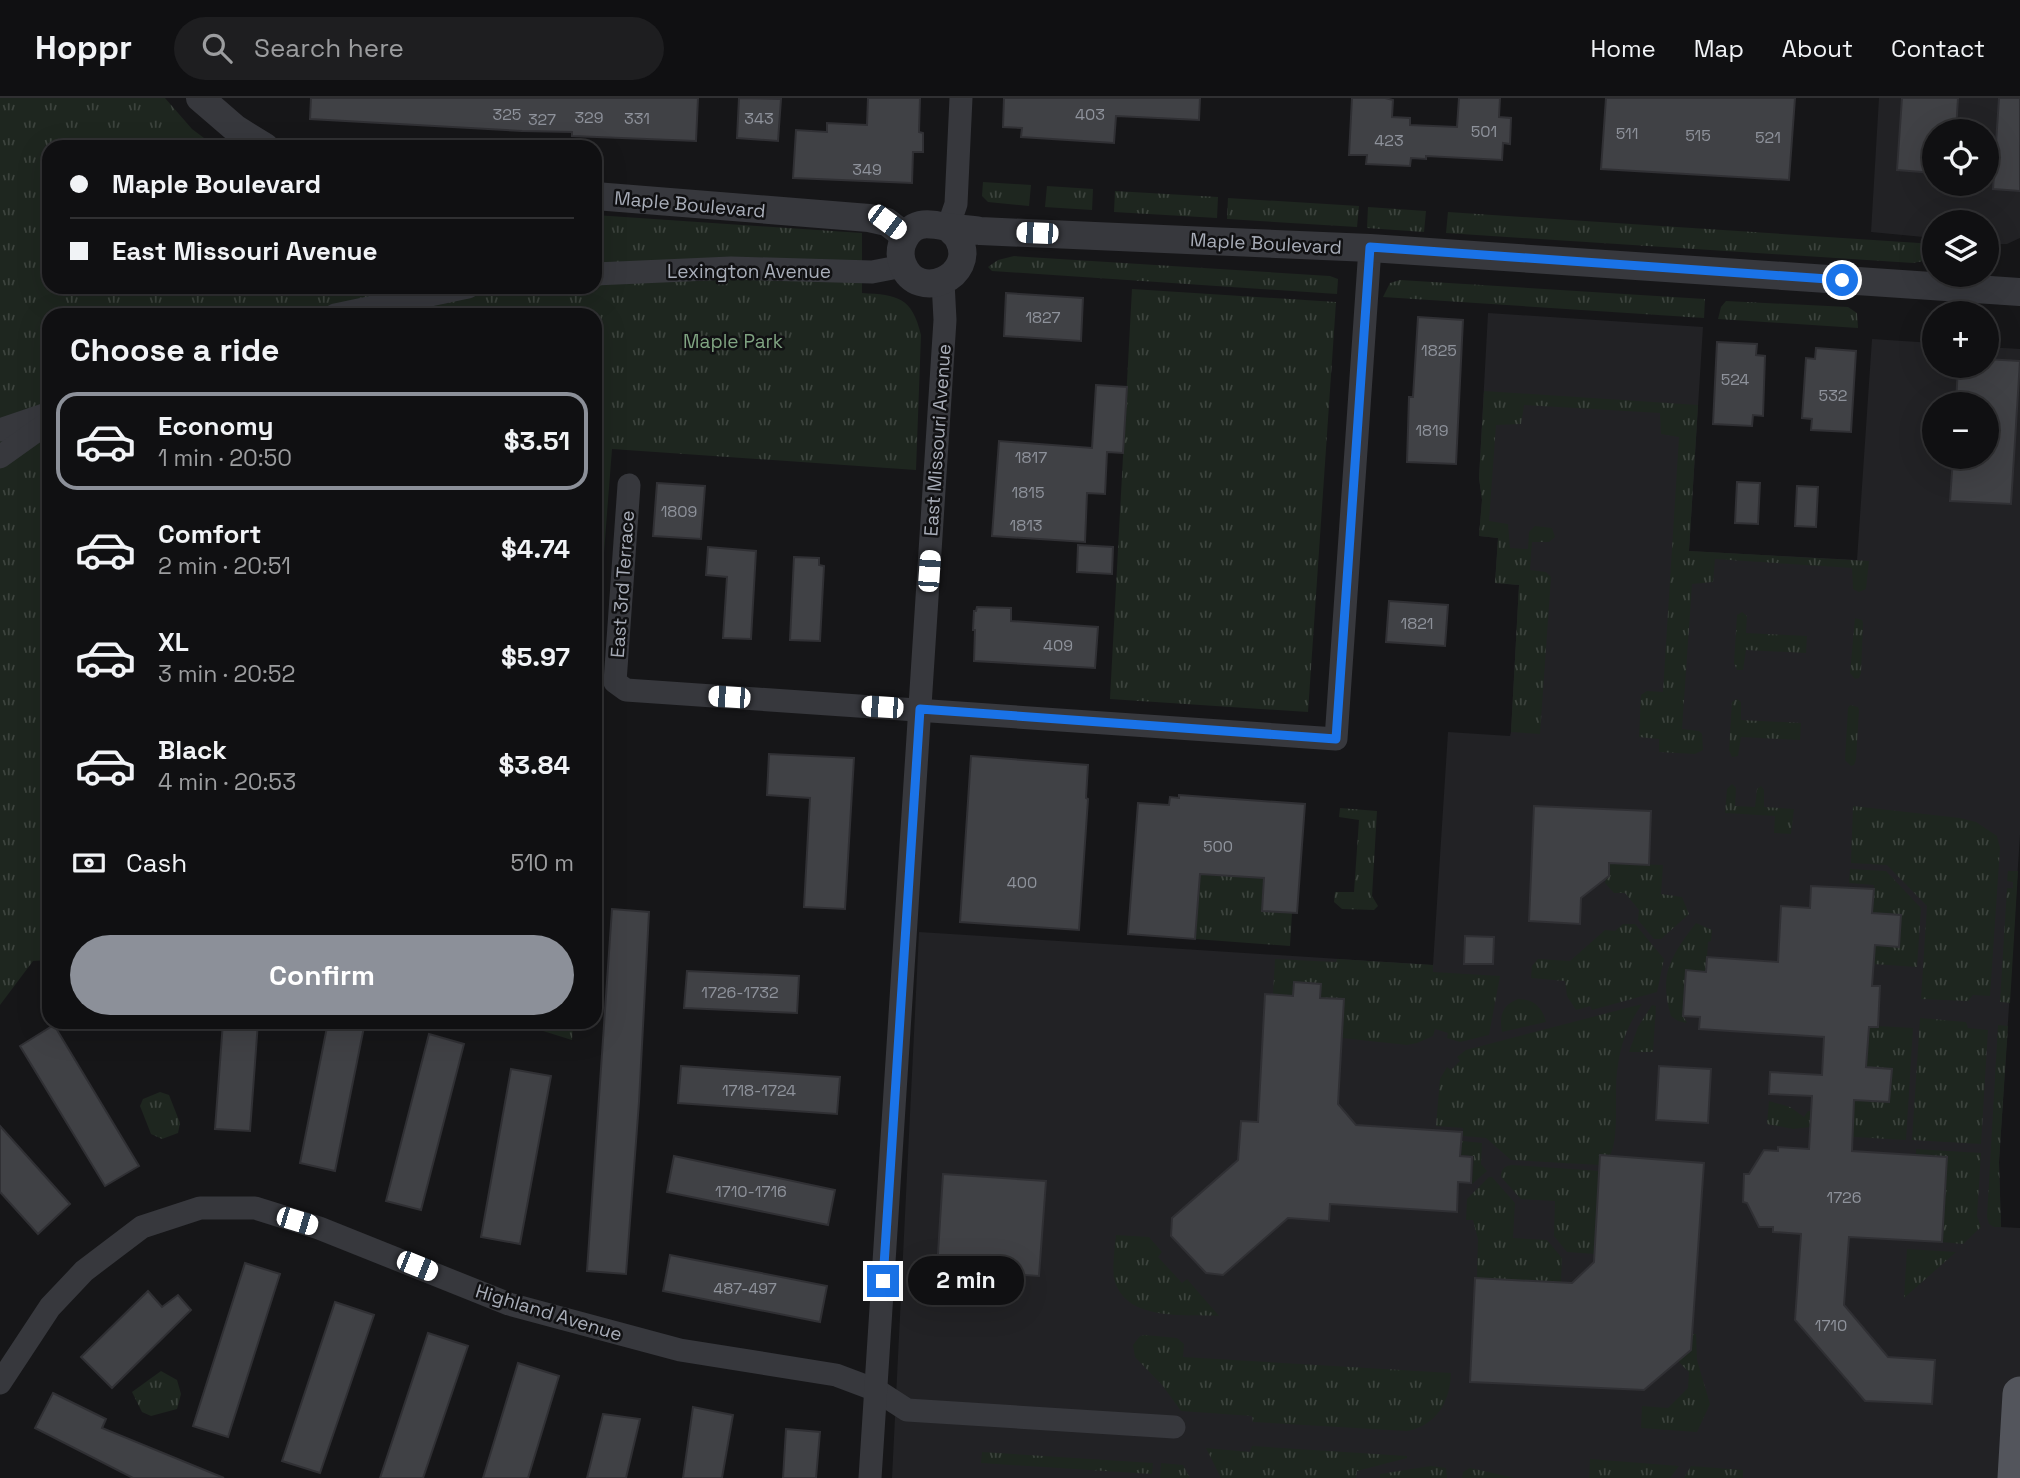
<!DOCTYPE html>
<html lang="en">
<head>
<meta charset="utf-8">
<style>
  body { margin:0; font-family:"Space Grotesk",sans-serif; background:#1e1e20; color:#f1f3f6; height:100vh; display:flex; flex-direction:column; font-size:26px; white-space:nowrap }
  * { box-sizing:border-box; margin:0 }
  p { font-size:23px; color:#9c9d9f }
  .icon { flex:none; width:38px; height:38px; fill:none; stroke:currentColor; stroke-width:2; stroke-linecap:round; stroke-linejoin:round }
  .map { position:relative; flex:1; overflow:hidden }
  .panel { position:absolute; left:42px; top:210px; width:560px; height:721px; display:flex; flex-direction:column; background:#101012; border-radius:21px; box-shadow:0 7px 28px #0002,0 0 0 2px #303032 }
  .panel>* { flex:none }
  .hud { position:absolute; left:42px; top:42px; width:560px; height:154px; border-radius:21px; box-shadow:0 7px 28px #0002,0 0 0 2px #303032; display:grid; align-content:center; height:154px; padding:0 28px; background:#101012 }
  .buttons { position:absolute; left:1922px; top:21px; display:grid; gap:14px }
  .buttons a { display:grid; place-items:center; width:77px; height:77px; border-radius:50%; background:#101012; box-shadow:0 7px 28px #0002,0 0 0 2px #303032; font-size:35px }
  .end { position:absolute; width:32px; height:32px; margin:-16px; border:9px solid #1a73e8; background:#fff; box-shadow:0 0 0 4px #fff }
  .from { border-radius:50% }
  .bubble { position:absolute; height:49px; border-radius:24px; background:#101012; box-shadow:0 7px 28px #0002,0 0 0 2px #303032; font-size:23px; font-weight:700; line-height:49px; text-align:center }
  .car { position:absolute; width:21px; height:42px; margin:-21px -10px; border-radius:9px; box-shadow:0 0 5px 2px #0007; background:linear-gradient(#fff 24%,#345 0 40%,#fff 0 76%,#345 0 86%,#fff 0) }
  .hud b { display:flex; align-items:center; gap:24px; height:66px; font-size:26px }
  .hud b+b { border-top:2px solid #303032 }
  .hud i { width:18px; height:18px; background:#f1f3f6 }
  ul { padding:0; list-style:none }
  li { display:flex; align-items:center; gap:21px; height:98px; margin:0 14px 10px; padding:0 14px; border:4px solid transparent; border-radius:21px }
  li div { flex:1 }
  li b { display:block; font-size:26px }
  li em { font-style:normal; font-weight:700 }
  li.on { border-color:#8c9099 }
  li>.icon { width:63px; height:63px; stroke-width:1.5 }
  h2 { padding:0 28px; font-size:32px; line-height:84px }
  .pay { display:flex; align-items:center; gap:18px; height:77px; padding:0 28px; font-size:26px }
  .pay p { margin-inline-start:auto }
  .cta { display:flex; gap:14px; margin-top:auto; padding:14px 28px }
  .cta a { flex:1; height:80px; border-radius:42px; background:#8c9099; color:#fff; font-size:28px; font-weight:700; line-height:80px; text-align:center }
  header { display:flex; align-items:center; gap:42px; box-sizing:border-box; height:98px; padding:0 35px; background:#101012; border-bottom:2px solid #303032 }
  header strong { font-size:33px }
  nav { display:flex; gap:38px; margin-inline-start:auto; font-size:24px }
  .search { width:490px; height:63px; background:#1e1e20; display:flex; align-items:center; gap:18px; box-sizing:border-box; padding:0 24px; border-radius:38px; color:#9c9d9f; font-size:26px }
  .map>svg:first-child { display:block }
  .built { fill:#222225; fill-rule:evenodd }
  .grass { fill:url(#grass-tufts) }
  .building { fill:#404145; stroke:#303034; stroke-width:2 }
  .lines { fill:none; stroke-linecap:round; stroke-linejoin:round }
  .minor { stroke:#37383d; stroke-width:23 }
  .tertiary { stroke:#37383d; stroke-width:28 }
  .primary { stroke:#53555c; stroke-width:35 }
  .route { stroke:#1a73e8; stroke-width:9 }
  .labels { text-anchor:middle; stroke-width:5; stroke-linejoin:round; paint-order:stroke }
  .number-label { font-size:16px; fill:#8e929b }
  .street-label { font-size:19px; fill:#a8adb8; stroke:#111113 }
  .park-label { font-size:19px; fill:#7fa381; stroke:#111113 }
</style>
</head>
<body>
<header>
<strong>Hoppr</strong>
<div class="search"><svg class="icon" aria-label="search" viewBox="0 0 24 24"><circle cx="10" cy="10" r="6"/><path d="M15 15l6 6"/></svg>Search here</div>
<nav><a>Home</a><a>Map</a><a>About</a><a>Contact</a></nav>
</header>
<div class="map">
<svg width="2020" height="1380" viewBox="0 0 2020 1380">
  <defs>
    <pattern id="grass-tufts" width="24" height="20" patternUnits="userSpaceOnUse" patternTransform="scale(1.75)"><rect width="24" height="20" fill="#1e261f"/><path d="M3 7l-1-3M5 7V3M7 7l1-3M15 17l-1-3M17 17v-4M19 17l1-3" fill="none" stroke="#3c433d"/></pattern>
  </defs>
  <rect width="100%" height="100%" fill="#161618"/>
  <g class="built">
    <path d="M1879 0H2020V140L2007 146H1986V124H1934V140L1871 134ZM1934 33H1986V86H1934Z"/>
    <path d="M1488 215 1703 229 1689 453 1857 462 1872 241 1934 245V268H1986V249L2020 251V737L1999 1064 2001 1129 2020 1130V1380H892L919 834 1433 867 1448 634 1510 638 1511 634 1519 487 1495 485 1498 440 1479 438 1482 402 1479 380ZM1934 306H1986V359H1934Z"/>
  </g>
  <g class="grass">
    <path d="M0 0H165L192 31 216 49H49V189H595V117L862 135V195C898 197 912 199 921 237L916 372 612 351 595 571V217H49V862L33 863 0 907Z"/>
    <polygon points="983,84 1031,87 1029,108 988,104 982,98"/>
    <polygon points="1047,88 1093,91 1092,112 1045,109"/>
    <polygon points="1115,93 1218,99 1217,120 1114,114"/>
    <polygon points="1228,100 1359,108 1357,129 1227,121"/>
    <polygon points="1368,109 1426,113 1424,134 1367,130"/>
    <polygon points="1448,114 1934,146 1934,154 1928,162 1913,165 1446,135"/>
    <polygon points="1014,158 1330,178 1338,181 1337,196 992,173 988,169 998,162"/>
    <polygon points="1400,182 1705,201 1704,220 1383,199 1390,185"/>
    <polygon points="1132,191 1336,204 1308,614 1110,601"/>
    <polygon points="1726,203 1848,209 1857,215 1858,230 1718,221 1721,209"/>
    <polygon points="1484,293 1698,307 1689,453 1869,463 1866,491 1859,494 1853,491 1852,470 1715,461 1713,484 1692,486 1682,631 1699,633 1702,636 1703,652 1695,656 1659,654 1659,641 1639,639 1641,597 1647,593 1663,594 1679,339 1661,336 1660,315 1524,307 1521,326 1496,327 1489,423 1508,426 1510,450 1528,451 1529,434 1535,428 1552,430 1555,439 1549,444 1532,444 1530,472 1546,474 1551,479 1540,636 1511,634 1519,487 1495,485 1498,440 1479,438 1482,402 1479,380"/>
    <polygon points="1742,514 1747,518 1746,535 1807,538 1806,555 1746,552 1743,572 1737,572 1734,565 1737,517"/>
    <polygon points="1855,520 1862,522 1863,525 1861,575 1859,580 1855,581 1850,575"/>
    <polygon points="1737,601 1741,604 1741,622 1801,625 1800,642 1741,639 1738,658 1732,659 1729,652 1732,604"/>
    <polygon points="1850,607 1858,609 1859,612 1856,662 1854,667 1851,668 1845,662 1848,610"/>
    <polygon points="1732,686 1736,690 1735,708 1755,709 1757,691 1761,688 1764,692 1764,709 1794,711 1791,736 1774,735 1775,718 1725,715 1727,691"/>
    <polygon points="1853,708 1960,720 1976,724 1997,738 2000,750 1990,898 1973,897 1968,903 1921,901 1927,808 1887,767 1851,765"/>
    <polygon points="1340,710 1377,713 1372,798 1378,808 1374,812 1342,811 1334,804 1335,794 1354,794 1359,722 1339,719"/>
    <polygon points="1609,765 1663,767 1661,796 1682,799 1689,816 1661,841 1654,841 1638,822 1639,812 1625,795 1614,795 1605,785"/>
    <polygon points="1850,771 1886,773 1921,810 1917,869 1873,866 1874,847 1899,848 1872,815 1874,787 1849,785"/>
    <polygon points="2008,773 2018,773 2010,905 2000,904 2007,790 2013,790 2013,784 2007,783"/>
    <polygon points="1200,776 1264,780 1262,812 1292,815 1290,848 1195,841"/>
    <path d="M1696 825 1712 832 1711 843 1708 844 1706 874 1686 873 1683 918 1687 925 1678 923 1671 918C1658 875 1672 857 1696 825Z"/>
    <polygon points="1623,826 1635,826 1664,861 1657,894 1592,912 1590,908 1576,912 1567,898 1565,883 1531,880 1532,868 1538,861 1570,863 1605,832 1615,833"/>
    <polygon points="1275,861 1336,864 1337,861 1433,867 1433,874 1500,878 1489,937 1460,944 1447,940 1448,935 1435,931 1433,938 1417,945 1407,947 1342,940 1344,901 1320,900 1321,886 1294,884 1293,898 1273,897"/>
    <path d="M1518 901C1534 901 1542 909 1546 924L1502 934C1499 918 1502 907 1518 901Z"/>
    <path d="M1642 906C1629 925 1621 944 1618 967 1613 993 1620 1033 1611 1055 1609 1060 1604 1064 1600 1067L1511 1062 1486 1040 1463 1038V1030L1436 1028 1440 981 1447 969 1451 972 1460 963 1457 959 1466 952Z"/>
    <polygon points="1652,907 1656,908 1653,954 1629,954 1638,929"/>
    <polygon points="1920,920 1966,924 1968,930 1988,932 1981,1046 1912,1042"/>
    <polygon points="514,924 573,924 572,942"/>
    <polygon points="1998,927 2008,928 1999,1064 2001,1129 1994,1129 1989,1126 1987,1119"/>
    <polygon points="1878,928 1913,930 1906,1042 1821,1037 1819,1028 1793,1031 1767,1026 1769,1003 1790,1009 1804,1019 1808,1013 1811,1013 1811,1023 1853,1026 1854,1002 1889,1004 1892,971 1866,969 1869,929"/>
    <polygon points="160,994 169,997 180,1025 178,1035 162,1041 151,1036 140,1008 143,1001"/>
    <polygon points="1462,1043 1482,1045 1481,1066 1487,1073 1472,1086 1474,1058 1461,1057"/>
    <polygon points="1916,1051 1981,1055 1977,1118 1981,1129 1963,1146 1942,1144 1947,1059 1916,1057"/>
    <path d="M1512 1067 1600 1073 1594 1156 1567 1154 1554 1138 1555 1103 1521 1101 1501 1079C1501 1071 1504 1068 1512 1067Z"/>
    <polygon points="1489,1079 1492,1079 1515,1105 1513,1140 1547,1142 1562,1160 1561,1184 1477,1180 1478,1141 1473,1122 1466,1122 1467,1101"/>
    <path d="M1116 1137 1149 1139 1162 1154 1158 1159 1182 1185 1187 1181 1219 1218C1185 1216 1124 1224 1114 1180 1112 1167 1115 1150 1116 1137Z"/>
    <polygon points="1907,1151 1956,1154 1904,1200"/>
    <polygon points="1692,1236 1696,1236 1697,1262 1710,1306 1697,1334 1641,1330 1642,1308 1668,1310 1688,1290 1689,1274 1678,1263 1691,1252"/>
    <path d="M1145 1237 1177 1240 1184 1246 1183 1259 1451 1275C1450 1304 1437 1327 1407 1333L1253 1324 1252 1318 1181 1313 1163 1288 1135 1259 1133 1247 1140 1238Z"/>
    <polygon points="161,1273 177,1282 181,1296 177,1311 151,1318 142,1314 132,1294"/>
    <polygon points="1252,1348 1407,1358 1407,1360 1357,1373 1356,1380 1221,1380 1206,1350 1250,1354"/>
    <polygon points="982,1354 1153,1365 1152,1376 981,1365"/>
    <polygon points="1590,1361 1679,1368 1670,1380 1589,1380"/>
    <polygon points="1161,1365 1183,1367 1190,1380 1160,1380"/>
    <polygon points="1431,1368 1446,1370 1447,1380 1380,1380 1380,1376"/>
    <polygon points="1691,1368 1743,1372 1743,1380 1684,1380"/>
    <polygon points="1470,1370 1515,1380 1462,1380 1463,1374"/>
  </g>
  <g class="building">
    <polygon points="311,0 698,0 696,43 572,38 572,34 522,33 310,21"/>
    <polygon points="739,0 781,1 778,43 737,40"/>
    <polygon points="868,0 920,0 919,34 923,35 923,54 913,54 912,85 793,80 796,32 827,34 827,25 867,27"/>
    <polygon points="1004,0 1200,0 1199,22 1116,18 1114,45 1021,39 1022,30 1003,29"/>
    <polygon points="1352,0 1385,0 1393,2 1392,19 1410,20 1410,27 1457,29 1459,0 1500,0 1499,19 1511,20 1510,46 1503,45 1502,62 1426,58 1426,61 1411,60 1410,68 1366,66 1367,57 1349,57"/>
    <polygon points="1606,0 1795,0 1789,82 1601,71"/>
    <polygon points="1902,0 1958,0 1956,33 1934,33 1934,75 1897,72"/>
    <polygon points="1999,0 2020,0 2020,93 1993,91"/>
    <polygon points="1006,195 1083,200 1081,243 1004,238"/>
    <polygon points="1418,219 1463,222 1456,366 1407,364 1409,299 1413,299"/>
    <polygon points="1717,244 1757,246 1756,257 1765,258 1763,318 1753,317 1752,328 1713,326"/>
    <polygon points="1816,250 1856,253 1851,334 1811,332 1812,321 1802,320 1806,260 1815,261"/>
    <polygon points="1986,261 2020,263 2011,406 1950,403 1953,359 1986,359 1986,306 1956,306 1958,268 1986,268"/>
    <polygon points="1096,287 1127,289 1123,355 1107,354 1105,396 1087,395 1085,444 992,438 999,343 1092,350"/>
    <polygon points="1737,384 1760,385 1758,426 1735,425"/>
    <polygon points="657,385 705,388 701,441 653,438"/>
    <polygon points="1797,388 1818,389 1816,429 1795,428"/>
    <polygon points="1078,447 1113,449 1112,476 1077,474"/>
    <polygon points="708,449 756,453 751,541 723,540 727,479 706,477"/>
    <polygon points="794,459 819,460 819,467 824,468 820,543 790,542"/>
    <polygon points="1389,503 1448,507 1445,548 1386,544"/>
    <polygon points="977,509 1011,510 1011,523 1098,529 1095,570 974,563 975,532 973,532 974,513 976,513"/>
    <polygon points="769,656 854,660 845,811 804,809 810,700 767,697"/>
    <polygon points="971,658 1088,667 1086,700 1088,701 1079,832 960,824"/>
    <polygon points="1179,697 1305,706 1297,815 1262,813 1264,780 1200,776 1195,841 1128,836 1138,705 1169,707 1170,699 1179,700"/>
    <polygon points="1534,708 1651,713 1649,767 1609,765 1609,778 1581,800 1580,826 1529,823"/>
    <polygon points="1811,788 1874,791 1872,815 1901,817 1899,849 1875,847 1872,888 1880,888 1878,929 1869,929 1866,969 1892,971 1889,1004 1854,1002 1852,1053 1947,1059 1942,1144 1849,1139 1844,1207 1888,1259 1935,1262 1932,1306 1865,1303 1795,1222 1801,1136 1773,1134 1773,1129 1759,1129 1747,1105 1743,1104 1744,1076 1749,1076 1764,1052 1778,1053 1778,1049 1809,1051 1812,998 1769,996 1770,974 1822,977 1824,939 1699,931 1700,919 1683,918 1686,872 1706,874 1707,859 1778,864 1781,808 1810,810"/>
    <polygon points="612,811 649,814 639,1004 626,1176 587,1173"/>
    <polygon points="1465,838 1494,839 1493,866 1464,866"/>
    <polygon points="687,873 799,878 797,915 684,910"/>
    <polygon points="1294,884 1321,886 1320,900 1344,901 1338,1006 1356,1027 1462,1034 1460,1058 1472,1059 1471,1085 1458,1084 1457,1114 1330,1106 1329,1123 1288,1120 1223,1177 1206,1175 1171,1138 1172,1120 1238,1062 1241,1023 1258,1024 1265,896 1293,898"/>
    <polygon points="223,924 258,924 250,1033 215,1031"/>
    <polygon points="328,924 365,924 335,1073 300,1065"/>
    <polygon points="54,927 139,1068 105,1088 20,948"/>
    <polygon points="429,936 464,946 421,1112 386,1103"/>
    <polygon points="681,968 840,979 837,1016 678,1005"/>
    <polygon points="1659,968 1711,971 1708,1025 1656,1022"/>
    <polygon points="511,971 551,978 520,1146 481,1139"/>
    <polygon points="0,1028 70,1106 38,1136 0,1094"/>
    <polygon points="1600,1057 1704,1065 1691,1252 1644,1292 1470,1284 1475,1180 1572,1185 1594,1164"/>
    <polygon points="674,1058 835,1092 828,1127 667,1094"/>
    <polygon points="943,1076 1046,1083 1039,1178 937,1171"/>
    <polygon points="670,1157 827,1188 820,1224 663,1193"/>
    <polygon points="245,1165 280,1176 228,1339 193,1328"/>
    <polygon points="148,1193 162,1209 178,1197 191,1212 112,1290 81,1259"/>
    <polygon points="335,1204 374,1217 320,1375 282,1363"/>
    <polygon points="428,1235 468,1248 423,1380 380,1380"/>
    <polygon points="518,1265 559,1278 528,1380 483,1380"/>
    <polygon points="53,1295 106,1321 102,1330 224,1380 133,1380 35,1330"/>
    <polygon points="693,1309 733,1317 722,1380 683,1380"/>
    <polygon points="603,1316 640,1321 626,1380 587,1380"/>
    <polygon points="786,1331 820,1334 816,1380 783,1380"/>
  </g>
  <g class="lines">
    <g class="minor">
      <polyline points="948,129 956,106 961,0"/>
      <polyline points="595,176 731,170 872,174 903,168"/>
      <polyline points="335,217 468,189"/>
      <polyline points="0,332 47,316"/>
      <polyline points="0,359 49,324"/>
      <polyline points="629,387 615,584 626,592 1336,641 1370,150"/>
      <polyline points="0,1285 50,1209 84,1173 142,1129 200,1110 255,1110 319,1130 509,1206 680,1252 836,1277 876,1292 907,1312 1174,1329"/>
      <polyline points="870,1380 945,222 943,184"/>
    </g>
    <g class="tertiary">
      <polyline points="200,0 236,31 265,49"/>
      <polyline points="595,98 869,120 887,124 905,138"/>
      <path d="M948 129C951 133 957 137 959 142 977 178 918 205 903 167 900 160 900 153 902 146 911 122 927 125 947 129 958 131 969 131 980 133L1370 150 2020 194"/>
    </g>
    <polyline class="primary" points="2015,1380 2020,1296"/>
  </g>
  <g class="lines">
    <polyline class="route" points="883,1183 920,611 1336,641 1370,149 1842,182"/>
  </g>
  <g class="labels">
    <g class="number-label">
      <text x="507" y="22">325</text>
      <text x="1090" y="22">403</text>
      <text x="589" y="25">329</text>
      <text x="637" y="26">331</text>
      <text x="759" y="26">343</text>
      <text x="542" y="27">327</text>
      <text x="1484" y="39">501</text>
      <text x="1627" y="41">511</text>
      <text x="1698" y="43">515</text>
      <text x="1768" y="45">521</text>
      <text x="1389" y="48">423</text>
      <text x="867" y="77">349</text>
      <text x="1043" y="225">1827</text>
      <text x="1439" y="258">1825</text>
      <text x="1735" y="287">524</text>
      <text x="1833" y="303">532</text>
      <text x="1432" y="338">1819</text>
      <text x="1031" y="365">1817</text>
      <text x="1028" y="400">1815</text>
      <text x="679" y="419">1809</text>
      <text x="1026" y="433">1813</text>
      <text x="1417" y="531">1821</text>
      <text x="1058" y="553">409</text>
      <text x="1218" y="754">500</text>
      <text x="1022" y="790">400</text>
      <text x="740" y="900">1726-1732</text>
      <text x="759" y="998">1718-1724</text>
      <text x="751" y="1099">1710-1716</text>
      <text x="1844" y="1105">1726</text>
      <text x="745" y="1196">487-497</text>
      <text x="1831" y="1233">1710</text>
    </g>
    <g class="street-label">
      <text transform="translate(690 106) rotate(5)" y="7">Maple Boulevard</text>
      <text transform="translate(1266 145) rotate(3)" y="7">Maple Boulevard</text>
      <text x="749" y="180">Lexington Avenue</text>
      <text transform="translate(937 342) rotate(-86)" y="7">East Missouri Avenue</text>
      <text transform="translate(622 486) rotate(-86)" y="7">East 3rd Terrace</text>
      <text transform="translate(549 1214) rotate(17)" y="7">Highland Avenue</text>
    </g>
    <g class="park-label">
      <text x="733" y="250">Maple Park</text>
    </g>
  </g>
</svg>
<div class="buttons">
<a><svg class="icon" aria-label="locate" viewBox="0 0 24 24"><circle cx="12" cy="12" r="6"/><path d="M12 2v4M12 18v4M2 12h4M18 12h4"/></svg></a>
<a><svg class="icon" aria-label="layers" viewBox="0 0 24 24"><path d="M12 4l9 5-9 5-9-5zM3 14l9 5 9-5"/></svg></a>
<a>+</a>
<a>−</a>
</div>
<i class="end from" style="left:1842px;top:182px"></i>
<i class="end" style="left:883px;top:1183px"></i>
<div class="bubble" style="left:908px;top:1158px;width:116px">2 min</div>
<i class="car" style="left:887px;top:124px;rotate:127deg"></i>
<i class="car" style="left:1037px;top:135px;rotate:272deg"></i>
<i class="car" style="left:929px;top:473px;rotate:4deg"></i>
<i class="car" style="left:729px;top:599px;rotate:274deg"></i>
<i class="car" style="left:882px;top:609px;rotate:274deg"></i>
<i class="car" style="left:297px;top:1123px;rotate:107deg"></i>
<i class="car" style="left:417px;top:1168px;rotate:112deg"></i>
<div class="hud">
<b><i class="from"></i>Maple Boulevard</b>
<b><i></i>East Missouri Avenue</b>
</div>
<section class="panel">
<h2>Choose a ride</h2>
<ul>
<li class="on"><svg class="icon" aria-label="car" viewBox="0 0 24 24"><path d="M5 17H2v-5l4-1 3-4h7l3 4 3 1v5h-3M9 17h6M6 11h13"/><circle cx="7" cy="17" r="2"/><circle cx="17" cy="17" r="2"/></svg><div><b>Economy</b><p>1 min · 20:50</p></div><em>$3.51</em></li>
<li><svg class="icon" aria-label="car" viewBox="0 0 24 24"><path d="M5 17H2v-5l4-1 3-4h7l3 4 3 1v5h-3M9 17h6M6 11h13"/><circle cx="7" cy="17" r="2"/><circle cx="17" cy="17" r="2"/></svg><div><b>Comfort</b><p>2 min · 20:51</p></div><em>$4.74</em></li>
<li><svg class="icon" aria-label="car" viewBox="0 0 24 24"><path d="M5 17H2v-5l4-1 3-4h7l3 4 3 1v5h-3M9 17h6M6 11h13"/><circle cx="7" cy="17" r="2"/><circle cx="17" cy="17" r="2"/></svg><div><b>XL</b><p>3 min · 20:52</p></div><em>$5.97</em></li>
<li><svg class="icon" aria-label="car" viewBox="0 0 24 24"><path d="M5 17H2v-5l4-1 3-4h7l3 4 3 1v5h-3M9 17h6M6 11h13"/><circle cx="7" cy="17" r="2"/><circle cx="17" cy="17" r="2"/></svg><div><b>Black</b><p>4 min · 20:53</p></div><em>$3.84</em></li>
</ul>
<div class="pay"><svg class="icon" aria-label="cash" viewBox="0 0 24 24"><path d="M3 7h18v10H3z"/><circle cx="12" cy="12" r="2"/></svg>Cash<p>510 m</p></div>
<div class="cta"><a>Confirm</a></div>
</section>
</div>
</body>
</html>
